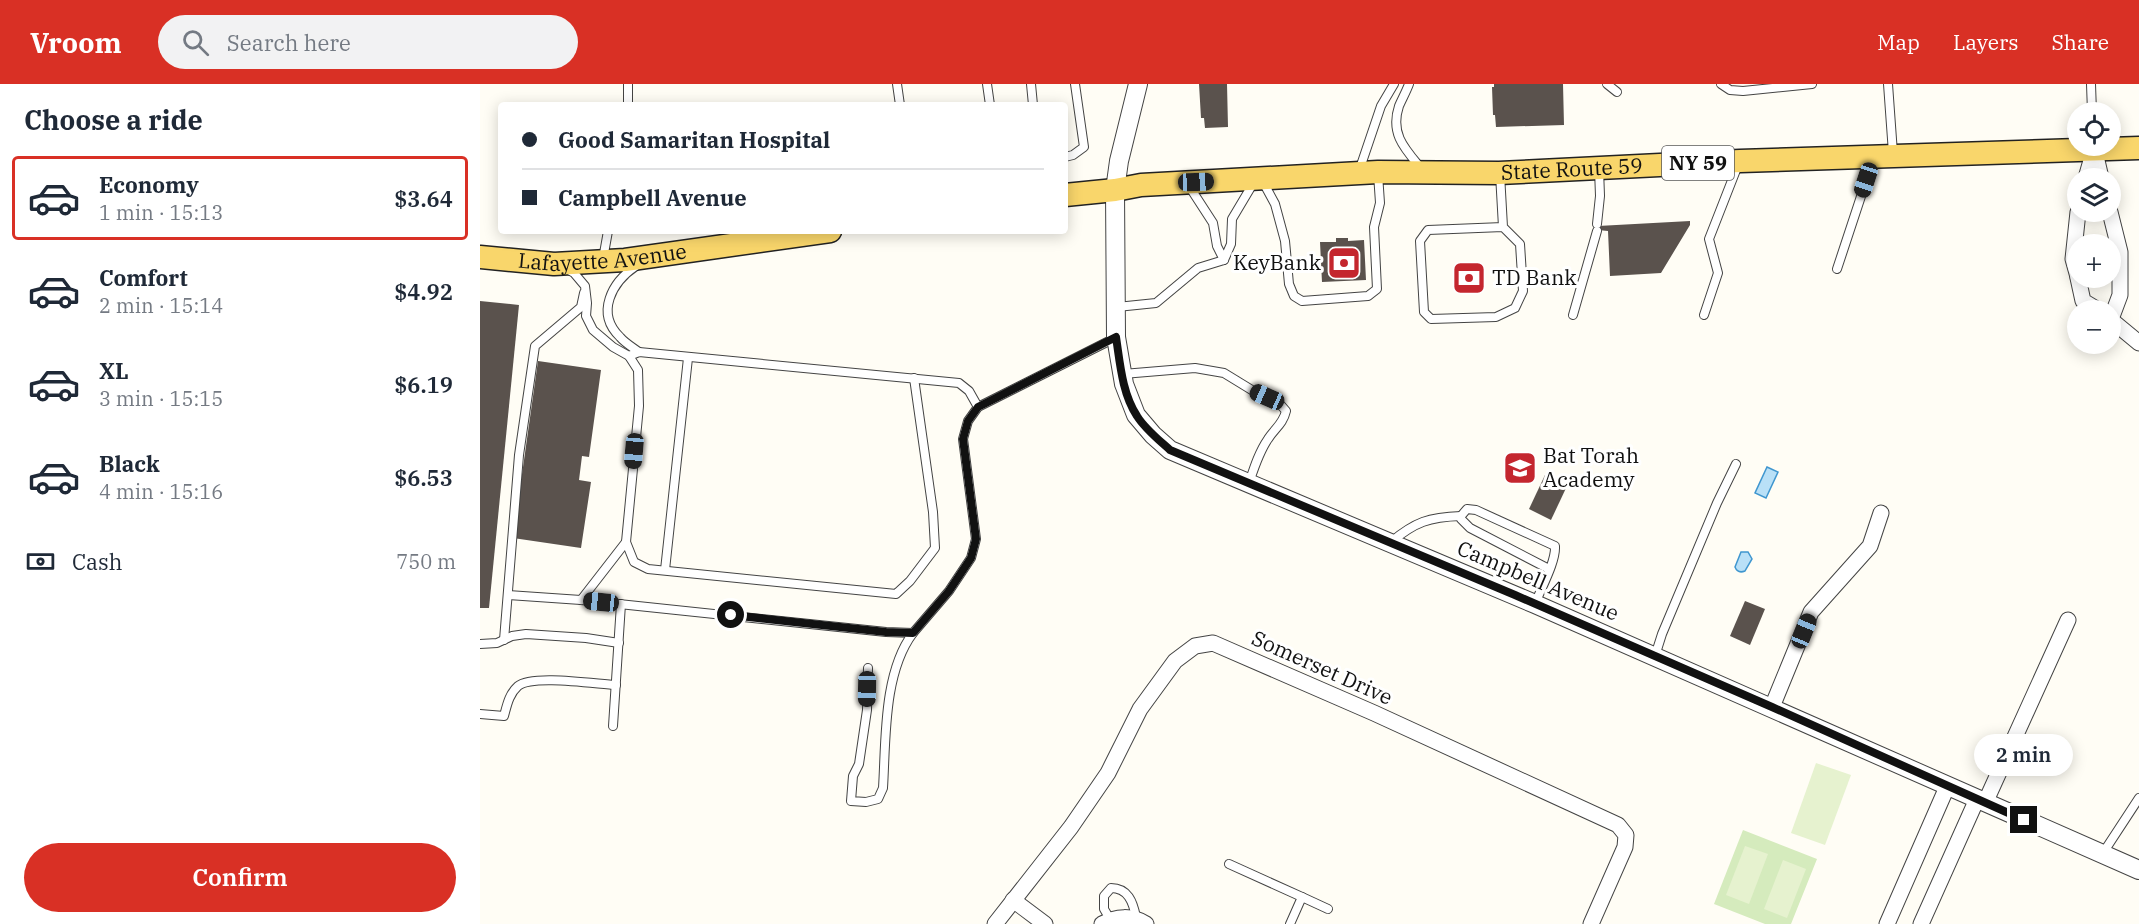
<!DOCTYPE html>
<html lang="en">
<head>
<meta charset="utf-8">
<style>
  body { margin:0; font-family:"IBM Plex Serif",serif; background:#f2f2f3; color:#1f2937; height:100vh; display:flex; flex-direction:column; font-size:22px; white-space:nowrap }
  * { box-sizing:border-box; margin:0 }
  p { font-size:20px; color:#747a83 }
  .icon { flex:none; width:33px; height:33px; fill:none; stroke:currentColor; stroke-width:2; stroke-linecap:round; stroke-linejoin:round }
  .map { position:relative; flex:1; overflow:hidden }
  .panel { display:flex; flex-direction:column; background:#fff; width:480px }
  .panel>* { flex:none }
  .hud { position:absolute; left:18px; top:18px; width:570px; height:132px; border-radius:6px; box-shadow:0 3px 15px #0003; display:grid; align-content:center; height:132px; padding:0 24px; background:#fff }
  .controls { position:absolute; left:1587px; top:18px; display:grid; gap:12px }
  .controls a { display:grid; place-items:center; width:54px; height:54px; border-radius:50%; background:#fff; box-shadow:0 3px 15px #0003; font-size:30px }
  .end { position:absolute; width:27px; height:27px; margin:-14px; border:8px solid #111; background:#fff; box-shadow:0 0 0 3px #fff }
  .from { border-radius:50% }
  .bubble { position:absolute; height:42px; border-radius:21px; background:#fff; box-shadow:0 3px 15px #0003; font-size:20px; font-weight:600; line-height:42px; text-align:center }
  .car { position:absolute; width:18px; height:36px; margin:-18px -9px; border-radius:8px; box-shadow:0 0 4px 2px #0007; background:linear-gradient(#222 24%,#8ab4d8 0 40%,#222 0 76%,#8ab4d8 0 86%,#222 0) }
  .hud b { display:flex; align-items:center; gap:21px; height:57px; font-size:22px }
  .hud b+b { border-top:2px solid #e0e1e3 }
  .hud i { width:15px; height:15px; background:#1f2937 }
  ul { padding:0; list-style:none }
  li { display:flex; align-items:center; gap:18px; height:84px; margin:0 12px 9px; padding:0 12px; border:3px solid transparent; border-radius:6px }
  li div { flex:1 }
  li b { display:block; font-size:22px }
  li em { font-style:normal; font-weight:600 }
  li.selected { border-color:#d93025 }
  li>.icon { width:54px; height:54px; stroke-width:1.5 }
  h2 { padding:0 24px; font-size:27px; line-height:72px }
  .pay { display:flex; align-items:center; gap:15px; height:66px; padding:0 24px; font-size:22px }
  .pay p { margin-inline-start:auto }
  .cta { display:flex; gap:12px; margin-top:auto; padding:12px 24px }
  .cta a { flex:1; height:69px; border-radius:36px; background:#d93025; color:#fff; font-size:24px; font-weight:600; line-height:69px; text-align:center }
  header { display:flex; align-items:center; gap:36px; box-sizing:border-box; height:84px; padding:0 30px; background:#d93025; color:#fff }
  header strong { font-size:28px }
  nav { display:flex; gap:33px; margin-inline-start:auto; font-size:21px }
  .search { width:420px; height:54px; background:#f2f2f3; display:flex; align-items:center; gap:15px; box-sizing:border-box; padding:0 21px; border-radius:33px; color:#747a83; font-size:22px }
  main { display:flex; flex:1; min-height:0 }
  .map>svg:first-child { display:block }
  .green { fill:#d5ebbd }
  .pitch { fill:#e6f2cf }
  .water { fill:#b9e0f7; stroke:#3f96cf; stroke-width:1.5 }
  .building { fill:#5a524d }
  .lines { fill:none; stroke-linecap:round; stroke-linejoin:round }
  .service-casing { stroke:#444; stroke-width:10 }
  .minor-casing { stroke:#444; stroke-width:17 }
  .tertiary-casing { stroke:#444; stroke-width:20 }
  .primary-casing { stroke:#222; stroke-width:25 }
  .service { stroke:#fff; stroke-width:8 }
  .minor { stroke:#fff; stroke-width:15 }
  .tertiary { stroke:#fff; stroke-width:18 }
  .primary { stroke:#f9d66b; stroke-width:22 }
  .route { stroke:#111; stroke-width:8 }
  .labels { text-anchor:middle; stroke-width:6; stroke-linejoin:round; paint-order:stroke }
  .shield { fill:#fff; stroke:#585858; stroke-width:1.5 }
  .shield-label { font-size:20px; font-weight:bold; fill:#111 }
  .street-label { font-size:21px; fill:#111; stroke:#fff }
  .poi-label { font-size:21px; fill:#111; stroke:#fff; text-anchor:start }
</style>
</head>
<body>
<header>
<strong>Vroom</strong>
<div class="search"><svg class="icon" aria-label="search" viewBox="0 0 24 24"><circle cx="10" cy="10" r="6"/><path d="M15 15l6 6"/></svg>Search here</div>
<nav><a>Map</a><a>Layers</a><a>Share</a></nav>
</header>
<main>
<section class="panel">
<h2>Choose a ride</h2>
<ul>
<li class="selected"><svg class="icon" aria-label="car" viewBox="0 0 24 24"><path d="M5 17H2v-5l4-1 3-4h7l3 4 3 1v5h-3M9 17h6M6 11h13"/><circle cx="7" cy="17" r="2"/><circle cx="17" cy="17" r="2"/></svg><div><b>Economy</b><p>1 min · 15:13</p></div><em>$3.64</em></li>
<li><svg class="icon" aria-label="car" viewBox="0 0 24 24"><path d="M5 17H2v-5l4-1 3-4h7l3 4 3 1v5h-3M9 17h6M6 11h13"/><circle cx="7" cy="17" r="2"/><circle cx="17" cy="17" r="2"/></svg><div><b>Comfort</b><p>2 min · 15:14</p></div><em>$4.92</em></li>
<li><svg class="icon" aria-label="car" viewBox="0 0 24 24"><path d="M5 17H2v-5l4-1 3-4h7l3 4 3 1v5h-3M9 17h6M6 11h13"/><circle cx="7" cy="17" r="2"/><circle cx="17" cy="17" r="2"/></svg><div><b>XL</b><p>3 min · 15:15</p></div><em>$6.19</em></li>
<li><svg class="icon" aria-label="car" viewBox="0 0 24 24"><path d="M5 17H2v-5l4-1 3-4h7l3 4 3 1v5h-3M9 17h6M6 11h13"/><circle cx="7" cy="17" r="2"/><circle cx="17" cy="17" r="2"/></svg><div><b>Black</b><p>4 min · 15:16</p></div><em>$6.53</em></li>
</ul>
<div class="pay"><svg class="icon" aria-label="cash" viewBox="0 0 24 24"><path d="M3 7h18v10H3z"/><circle cx="12" cy="12" r="2"/></svg>Cash<p>750 m</p></div>
<div class="cta"><a>Confirm</a></div>
</section>
<div class="map">
<svg width="1659" height="840" viewBox="0 0 1659 840">
  <rect width="100%" height="100%" fill="#fffdf5"/>
  <polygon class="green" points="1263,746 1337,775 1311,840 1285,840 1234,820"/>
  <g class="pitch">
    <polygon points="1336,679 1371,691 1345,761 1311,749"/>
    <polygon points="1265,762 1288,770 1269,820 1246,811"/>
    <polygon points="1303,776 1326,785 1307,834 1284,825"/>
  </g>
  <g class="water">
    <polygon points="1287,383 1298,388 1286,414 1275,409"/>
    <path d="M1261 468H1268L1272 475 1265 487C1260 489 1257 488 1255 483Z"/>
  </g>
  <g class="building">
    <polygon points="719,0 747,0 748,43 725,44 724,34 721,34"/>
    <polygon points="1014,0 1083,0 1084,41 1016,43 1015,31 1013,31 1012,3 1014,3"/>
    <polygon points="1210,137 1210,141 1181,189 1130,192 1128,147 1118,146 1118,142"/>
    <polygon points="856,154 868,154 868,157 884,156 886,196 842,198 840,158 856,158"/>
    <polygon points="0,217 39,221 9,524 0,524"/>
    <polygon points="58,277 121,286 109,373 102,372 99,396 111,398 101,464 33,454"/>
    <polygon points="1065,391 1087,402 1071,436 1049,425"/>
    <polygon points="1265,517 1285,525 1270,561 1250,552"/>
  </g>
  <g class="lines">
    <g class="service-casing">
      <g id="service">
        <polyline points="417,0 420,21"/>
        <polyline points="507,0 510,21"/>
        <polyline points="551,0 553,21"/>
        <path d="M929 0C926 8 922 15 919 22 910 49 924 64 940 83"/>
        <polyline points="1127,0 1137,8"/>
        <polyline points="1241,0 1250,6 1263,7 1332,0"/>
        <polyline points="1408,0 1413,69"/>
        <polyline points="1611,0 1612,28"/>
        <polyline points="148,21 148,0"/>
        <polyline points="585,73 593,71 604,63 595,0"/>
        <polyline points="879,87 901,22 914,0"/>
        <polyline points="1020,90 1023,143 1040,160 1043,207 1035,224 1016,233 951,235 944,228 940,157 948,146 1023,143"/>
        <polyline points="782,96 795,120 805,157 809,200 814,212 822,217 888,212 897,205 894,143 900,119 898,90"/>
        <polyline points="709,102 733,139 737,162 744,176 751,160 752,135 774,98"/>
        <polyline points="1117,140 1120,112 1119,85"/>
        <polyline points="123,175 128,147"/>
        <path d="M156 182C132 198 115 229 140 253 145 259 152 263 159 268"/>
        <polyline points="87,185 94,189 105,202 107,219 106,232 113,246 133,263 149,272 158,286 159,322 146,458 101,516"/>
        <polyline points="1357,185 1393,76"/>
        <polyline points="637,223 676,219 718,184 744,176"/>
        <polyline points="1093,231 1117,147"/>
        <polyline points="1224,231 1238,189 1229,155 1258,81"/>
        <polyline points="149,272 159,268 479,299 489,307 498,323"/>
        <path d="M643 290 715 284 744 289 775 308 799 319 806 327C803 340 795 344 788 355 779 368 774 384 769 399"/>
        <polyline points="146,458 154,478 168,485 416,510 430,497 455,464 453,428 434,294"/>
        <path d="M911 458C935 438 949 433 981 432"/>
        <polyline points="185,486 208,274"/>
        <polyline points="28,511 101,516 406,548 433,549 469,507 491,474 496,455 483,355 488,337 498,323 635,254"/>
        <path d="M1055 520C1061 504 1076 478 1075 462L996 426 987 425 981 432V435L990 444 1069 485"/>
        <polyline points="24,556 39,371 55,262 101,223 104,209"/>
        <polyline points="0,560 17,559 32,552 46,550 106,554 139,559"/>
        <polyline points="1175,572 1182,550 1237,419 1256,380"/>
        <path d="M388 584 387 626 379 680 373 692 371 717 386 718 398 715 403 704C406 656 403 589 433 549"/>
        <path d="M0 630 24 632C27 621 29 610 38 602 52 590 116 600 136 601"/>
        <polyline points="133,642 141,520"/>
        <polyline points="1623,769 1659,714"/>
        <polyline points="749,780 822,813 810,840"/>
        <polyline points="822,813 848,825"/>
        <path d="M630 835 624 825V812L631 804C648 804 653 818 656 833"/>
      </g>
    </g>
    <g class="minor-casing">
      <g id="minor">
        <polyline points="1615,68 1621,94"/>
        <polyline points="1606,94 1614,66"/>
        <polyline points="1630,128 1640,168 1640,211 1631,235"/>
        <polyline points="1598,193 1593,175 1598,128"/>
        <polyline points="1598,194 1603,217 1618,226"/>
        <polyline points="1630,235 1659,259"/>
        <polyline points="1292,623 1331,528 1390,462 1401,429"/>
        <polyline points="1505,719 1588,536"/>
        <polyline points="533,816 565,840"/>
        <polyline points="515,840 591,743 628,689 660,625 695,577 715,562 733,559 894,629 1138,741 1146,751 1145,763 1111,840"/>
        <path d="M622 840C636 832 652 831 666 840"/>
        <polyline points="1407,840 1467,703"/>
        <polyline points="1441,840 1497,715"/>
      </g>
    </g>
    <g class="tertiary-casing">
      <polyline id="tertiary" points="658,0 639,77 635,106 636,253 644,300 656,331 673,351 690,366 1055,520 1659,786"/>
    </g>
    <g class="primary-casing">
      <g id="primary">
        <path id="s1" d="M585 111 635 106 661 101 898 88 1019 89 1260 77 1659 64"/>
        <path id="s2" d="M0 173 74 180 145 176 350 147"/>
      </g>
    </g>
    <use href="#service" class="service"/>
    <use href="#minor" class="minor"/>
    <use href="#tertiary" class="tertiary"/>
    <use href="#primary" class="primary"/>
  </g>
  <g class="lines">
    <path class="route" d="M251 531 406 548 433 549 469 507 491 474 496 455 483 355 488 337 498 323 636 253C640 279 642 309 657 332 665 345 679 356 690 366L1035 511 1292 623 1544 736"/>
  </g>
  <defs>
    <g id="bank-square" transform="scale(1.725)"><rect x="-9" y="-9" width="18" height="18" rx="4" fill="#c4262e" stroke="#fff"/><path d="M-6-4H6V4H-6ZM0-2.3a2.3 2.3 0 1 0 0 4.6a2.3 2.3 0 1 0 0-4.6Z" fill="#fff"/></g>
    <g id="school-square" transform="scale(1.725)"><rect x="-9" y="-9" width="18" height="18" rx="4" fill="#c4262e" stroke="#fff"/><path d="M0-5L7-2L0 1L-7-2ZM-4 1L0 2.5L4 1V4Q0 6-4 4Z" fill="#fff"/></g>
  </defs>
  <g fill-rule="evenodd">
    <use href="#bank-square" x="864" y="179"/>
    <use href="#bank-square" x="989" y="194"/>
    <use href="#school-square" x="1040" y="384"/>
  </g>
  <g class="labels">
    <rect class="shield" x="1182" y="62" width="72" height="34" rx="4.5"/>
    <g class="shield-label">
      <text x="1218" y="86">NY 59</text>
    </g>
    <g class="street-label">
      <text dy="7" stroke="none"><textPath href="#s1" startOffset="508">State Route 59</textPath></text>
      <text dy="7" stroke="none"><textPath href="#s2" startOffset="123">Lafayette Avenue</textPath></text>
      <text transform="translate(1058 497) rotate(23)" y="7">Campbell Avenue</text>
      <text transform="translate(842 584) rotate(24)" y="7">Somerset Drive</text>
    </g>
    <g class="poi-label">
      <text x="841" y="186" text-anchor="end">KeyBank</text>
      <text x="1012" y="201">TD Bank</text>
      <text x="1063" y="379">Bat Torah<tspan x="1063" dy="24">Academy</tspan></text>
    </g>
  </g>
</svg>
<div class="controls">
<a><svg class="icon" aria-label="locate" viewBox="0 0 24 24"><circle cx="12" cy="12" r="6"/><path d="M12 2v4M12 18v4M2 12h4M18 12h4"/></svg></a>
<a><svg class="icon" aria-label="layers" viewBox="0 0 24 24"><path d="M12 4l9 5-9 5-9-5zM3 14l9 5 9-5"/></svg></a>
<a>+</a>
<a>−</a>
</div>
<i class="end from" style="left:251px;top:531px"></i>
<i class="end" style="left:1544px;top:736px"></i>
<div class="bubble" style="left:1494px;top:650px;width:99px">2 min</div>
<i class="car" style="left:1386px;top:96px;rotate:198deg"></i>
<i class="car" style="left:716px;top:98px;rotate:88deg"></i>
<i class="car" style="left:787px;top:313px;rotate:294deg"></i>
<i class="car" style="left:154px;top:367px;rotate:185deg"></i>
<i class="car" style="left:121px;top:518px;rotate:276deg"></i>
<i class="car" style="left:1324px;top:547px;rotate:22deg"></i>
<i class="car" style="left:387px;top:605px;rotate:181deg"></i>
<div class="hud">
<b><i class="from"></i>Good Samaritan Hospital</b>
<b><i></i>Campbell Avenue</b>
</div>
</div>
</main>
</body>
</html>
